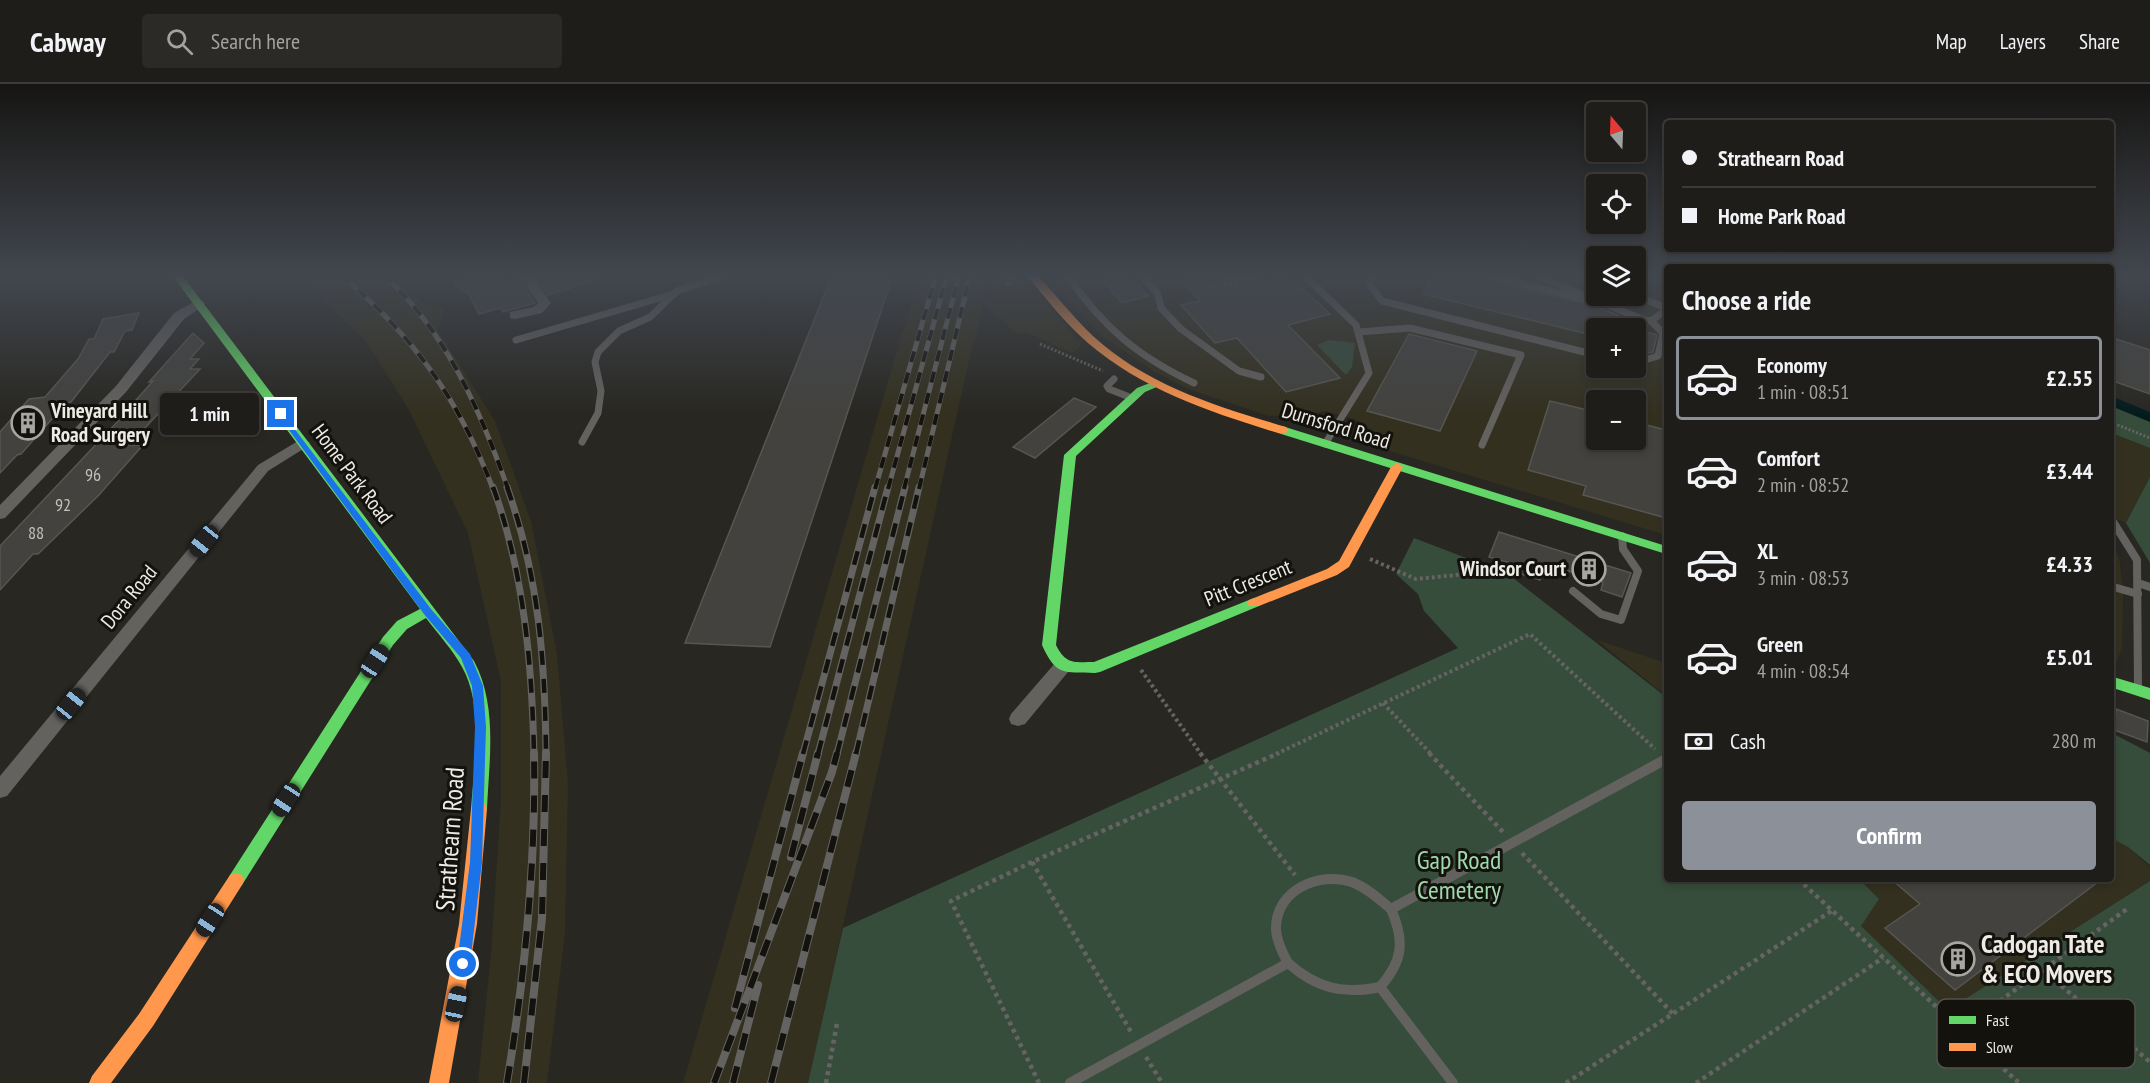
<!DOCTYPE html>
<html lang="en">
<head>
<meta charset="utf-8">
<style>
  body { margin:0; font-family:"PT Sans Narrow",sans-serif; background:#2b2a27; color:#f1f3f6; height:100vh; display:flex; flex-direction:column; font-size:22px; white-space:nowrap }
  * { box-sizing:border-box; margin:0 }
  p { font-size:20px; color:#a1a2a2 }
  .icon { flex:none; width:33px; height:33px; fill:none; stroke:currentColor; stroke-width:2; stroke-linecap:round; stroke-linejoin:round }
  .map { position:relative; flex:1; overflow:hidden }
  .drawer { position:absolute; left:1664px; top:180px; width:450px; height:618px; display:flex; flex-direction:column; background:#1e1d1a; border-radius:6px; box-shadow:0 3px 9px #0003,0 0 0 2px #3c3b39 }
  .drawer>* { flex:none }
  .hud { position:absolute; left:1664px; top:36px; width:450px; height:132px; border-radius:6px; box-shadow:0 3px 9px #0003,0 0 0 2px #3c3b39; display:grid; align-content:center; height:132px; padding:0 18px; background:#1e1d1a }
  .needle { width:39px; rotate:341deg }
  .fabs { position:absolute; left:1586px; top:18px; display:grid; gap:12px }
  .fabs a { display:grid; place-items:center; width:60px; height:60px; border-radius:6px; background:#1e1d1a; box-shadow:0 3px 9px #0003,0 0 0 2px #3c3b39; font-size:30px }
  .end { position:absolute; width:27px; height:27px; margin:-14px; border:8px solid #1a73e8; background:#fff; box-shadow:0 0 0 3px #fff }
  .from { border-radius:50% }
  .bubble { position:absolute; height:42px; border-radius:6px; background:#1e1d1a; box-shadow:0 3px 9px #0003,0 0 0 2px #3c3b39; font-size:20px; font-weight:600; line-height:42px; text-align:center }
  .car { position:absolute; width:18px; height:36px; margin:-18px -9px; border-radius:8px; box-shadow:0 0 4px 2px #0007; background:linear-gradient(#222 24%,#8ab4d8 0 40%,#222 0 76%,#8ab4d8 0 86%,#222 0) }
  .hud b { display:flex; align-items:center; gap:21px; height:57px; font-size:22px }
  .hud b+b { border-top:2px solid #3c3b39 }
  .hud i { width:15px; height:15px; background:#f1f3f6 }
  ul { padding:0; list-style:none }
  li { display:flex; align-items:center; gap:18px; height:84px; margin:0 12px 9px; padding:0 6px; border:3px solid transparent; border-radius:6px }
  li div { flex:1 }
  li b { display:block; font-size:22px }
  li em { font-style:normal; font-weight:600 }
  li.active { border-color:#8c9099 }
  li>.icon { width:54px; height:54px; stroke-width:1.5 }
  h2 { padding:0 18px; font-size:27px; line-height:72px }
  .pay { display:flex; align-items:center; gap:15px; height:66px; padding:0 18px; font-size:22px }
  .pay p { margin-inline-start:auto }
  .button { display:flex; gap:12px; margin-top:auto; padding:12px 18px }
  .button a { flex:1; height:69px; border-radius:6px; background:#8c9099; color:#fff; font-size:24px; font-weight:600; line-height:69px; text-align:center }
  header { display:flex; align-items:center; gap:36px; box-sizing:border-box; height:84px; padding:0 30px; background:#1e1d1a; border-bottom:2px solid #3c3b39 }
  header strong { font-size:28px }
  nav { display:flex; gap:33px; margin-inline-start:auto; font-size:21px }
  .search { width:420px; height:54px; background:#2b2a27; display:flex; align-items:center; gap:15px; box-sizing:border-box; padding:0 21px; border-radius:6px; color:#a1a2a2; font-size:22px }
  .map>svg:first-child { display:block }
  .built { fill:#33301f; fill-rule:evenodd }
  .green { fill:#364d3b }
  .water { fill:#041b1d }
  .building { fill:#43423e; stroke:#575651; stroke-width:1.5 }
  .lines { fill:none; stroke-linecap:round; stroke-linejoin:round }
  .path-far2 { stroke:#666462; stroke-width:3; stroke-dasharray:2 2; stroke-linecap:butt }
  .path-far1 { stroke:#666462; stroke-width:4; stroke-dasharray:3 3; stroke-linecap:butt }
  .path { stroke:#666462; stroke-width:4.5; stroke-dasharray:4 4; stroke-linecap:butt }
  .lane-far2 { stroke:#64625f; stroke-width:7 }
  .lane-far1 { stroke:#64625f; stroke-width:8 }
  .lane { stroke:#64625f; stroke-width:10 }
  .street { fill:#64625f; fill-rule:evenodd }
  .fast { fill:#63d668; fill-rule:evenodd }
  .slow { fill:#ff974d; fill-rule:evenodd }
  .rail-far2-casing { stroke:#656362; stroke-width:5 }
  .rail-far1-casing { stroke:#656362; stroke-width:7 }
  .rail-casing { stroke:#656362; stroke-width:8 }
  .rail-far2 { stroke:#13120d; stroke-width:4; stroke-dasharray:11; stroke-linecap:butt }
  .rail-far1 { stroke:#13120d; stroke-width:4.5; stroke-dasharray:14; stroke-linecap:butt }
  .rail { stroke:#13120d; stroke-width:6; stroke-dasharray:17; stroke-linecap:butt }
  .route { fill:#1a73e8 }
  .labels { text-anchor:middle; stroke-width:6; stroke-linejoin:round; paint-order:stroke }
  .number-label { font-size:18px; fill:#c2c1ba }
  .poi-label { font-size:21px; font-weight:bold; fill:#edebe4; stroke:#13120d; text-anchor:start }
  .street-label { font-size:21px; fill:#edebe4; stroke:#13120d }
  .near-street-label { font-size:26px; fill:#edebe4; stroke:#13120d }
  .near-park-label { font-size:26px; fill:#9ed9ad; stroke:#13120d }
  .near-poi-label { font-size:26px; font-weight:bold; fill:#edebe4; stroke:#13120d; text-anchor:start }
  .key { fill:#13120d; stroke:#54534e; stroke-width:1.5 }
  .key-label { font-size:16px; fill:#edebe4 }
</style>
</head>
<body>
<header>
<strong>Cabway</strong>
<div class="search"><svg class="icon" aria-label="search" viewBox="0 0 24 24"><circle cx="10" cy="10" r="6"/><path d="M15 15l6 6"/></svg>Search here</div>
<nav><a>Map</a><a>Layers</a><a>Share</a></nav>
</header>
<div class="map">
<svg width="2150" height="999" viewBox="0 0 2150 999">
  <rect width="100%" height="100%" fill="#282722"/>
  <g class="built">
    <polygon points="297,191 394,191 422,218 444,225 438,246 495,337 531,437 557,570 568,699 565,849 547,999 478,999 491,869 501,715 501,597 468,449 409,326 366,257"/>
    <polygon points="919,191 985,191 985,217 996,191 1019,191 1035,206 1082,261 1072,269 1026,248 1017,250 984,220 967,285 808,999 683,999"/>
    <path d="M1043 191H1596V212H1635V191H1666V451L1373 362 1358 336 1325 327 1307 331 1269 332 1191 306 1155 288 1103 253ZM1596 244H1635V284H1596ZM1596 316H1635V356H1596Z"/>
    <polygon points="2110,349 2150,364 2150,393 2126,439 2111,433"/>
    <polygon points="2110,458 2119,473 2123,506 2122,564 2116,579 2111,580"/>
    <polygon points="1597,556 1666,579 1666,612"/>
    <polygon points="2111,754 2128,763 2150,783 2150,797 1948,926 1860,842 1879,815 1859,795 2110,795"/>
  </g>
  <g class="green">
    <polygon points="1329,256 1355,259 1352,283 1346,291 1317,261"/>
    <polygon points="2110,312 2150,328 2150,364 2111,349"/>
    <polygon points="2150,393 2150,479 2126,439"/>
    <polygon points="1414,454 1508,490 1666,613 1666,795 1859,795 1879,815 1861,842 1948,926 2150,797 2150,999 808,999 843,844 1458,564 1424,527 1418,510 1396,490"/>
    <polygon points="2110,648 2150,669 2150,781 2128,763 2111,754"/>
  </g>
  <polygon class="water" points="2111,312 2150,328 2150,338 2111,322"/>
  <g class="building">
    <polygon points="478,191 521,191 520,196 535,219 503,228 500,224 479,230 469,211 454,200"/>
    <polygon points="537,191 599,191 600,195 548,211 536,195"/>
    <polygon points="832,191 893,191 770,563 685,559"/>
    <polygon points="1098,191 1129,191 1148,212 1122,219"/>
    <polygon points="1177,191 1288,191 1330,230 1288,241 1340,294 1286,308 1237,254 1215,259 1181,221 1200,217"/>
    <polygon points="1434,191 1462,191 1596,222 1619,232 1615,244 1596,244 1596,252 1423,210"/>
    <polygon points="139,229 132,246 125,247 114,268 110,268 71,318 66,319 21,370 17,371 0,389 0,348 21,324 29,315 45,313 78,275 89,255 94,255 103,235"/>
    <polygon points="1635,245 1657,251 1653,268 1647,269 1635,266"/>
    <polygon points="193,249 204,259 190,275 199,275 190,285 200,285 129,361 143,361 98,412 38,470 33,470 0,506 0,462 138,316 136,316 153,297 149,298"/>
    <polygon points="1409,250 1477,267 1440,347 1367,327"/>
    <polygon points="2110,253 2150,266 2150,310 2110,296"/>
    <polygon points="1074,314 1096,323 1035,374 1013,363"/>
    <polygon points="1550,317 1596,328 1596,356 1635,356 1635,338 1666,346 1666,434 1583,411 1586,402 1528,386"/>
    <polygon points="1499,448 1631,489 1622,513 1601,506 1603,498 1546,480 1540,496 1511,487 1514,480 1489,473"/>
    <polygon points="2116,625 2148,637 2147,658 2114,646"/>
    <polygon points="1891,795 2102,795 1955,906 1885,844 1920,820"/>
  </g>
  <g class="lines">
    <g class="path-far2">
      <polygon points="1233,198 1238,202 1229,201"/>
      <polyline points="1224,200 1229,201"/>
      <polyline points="1210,204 1232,194 1260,196"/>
      <polyline points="1040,260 1103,287"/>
      <polyline points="2110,338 2150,354"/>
    </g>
    <g class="path-far1">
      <polyline points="1370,475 1416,495 1467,490"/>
      <polyline points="1141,586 1201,670"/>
      <polyline points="1383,619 1431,670"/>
      <polyline points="1276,670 1530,550 1655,665"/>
    </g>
    <g class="path">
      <polyline points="1200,669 1295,791"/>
      <polyline points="1429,669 1503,748"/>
      <polyline points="1522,769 1674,931"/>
      <polyline points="1032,778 1131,948"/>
      <polyline points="1798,795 2019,999"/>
      <polyline points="2043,886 2150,978"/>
      <polyline points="1961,945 2127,825"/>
      <polyline points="1146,973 1162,999"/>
      <polyline points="826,999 837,939"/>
      <polyline points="1039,999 951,817 1032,778 1279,669"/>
      <polyline points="1566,999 1833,826"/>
      <polyline points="1696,999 1883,874"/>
    </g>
    <g class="lane-far2">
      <path d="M1067 191C1103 243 1137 272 1194 299"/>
      <polyline points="1141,191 1158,210 1161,224 1181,245 1239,287 1261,293"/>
      <polyline points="1304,191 1356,241 1369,289 1325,360"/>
      <polyline points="1378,191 1371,196 1370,201 1382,217 1596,271"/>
      <polyline points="1485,191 1584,215"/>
      <polyline points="1535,191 1644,236 1651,237 1666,226"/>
      <polyline points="1585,191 1596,195"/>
      <polyline points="1008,199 1009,193 1013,191"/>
      <polyline points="1635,211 1666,224"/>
      <polyline points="1359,248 1410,244 1521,271 1482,361"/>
      <polyline points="516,256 670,211"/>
      <polyline points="1635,279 1658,272 1663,249 1651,237"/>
      <polyline points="1114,295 1107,302 1109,305 1132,314"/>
      <polyline points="582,358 598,329 601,307 595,278 598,268 619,247 650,233 677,207 725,191"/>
    </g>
    <g class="lane-far1">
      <polyline points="2110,433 2137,476 2138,605"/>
      <polyline points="2138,499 2150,503"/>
      <polyline points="2110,502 2138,510"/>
      <polyline points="1573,507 1601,530 1621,536 1638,487 1623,465 1622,452"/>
    </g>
    <g class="lane">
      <path d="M1288 879C1316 904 1343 911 1380 903"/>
      <path d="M1070 999 1288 879C1282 868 1276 856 1276 844 1276 806 1319 787 1352 798 1367 804 1379 815 1391 825"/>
      <path d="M1453 999 1380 903C1403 877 1405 857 1391 825L1666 675"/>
    </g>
    <g class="street">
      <polygon points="523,191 535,191 534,195 551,219 542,229 515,235 510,234 510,228 534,223 538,219 522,195"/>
      <polygon points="199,215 205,219 203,222 184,235 126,308 5,434 0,435 0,421 116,302 174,229"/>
      <polygon points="303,354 310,359 308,362 268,387 7,712 0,714 0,692 258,381"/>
      <polygon points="1062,576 1068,578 1071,583 1068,588 1025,640 1018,642 1011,640 1009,635 1011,630 1056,578"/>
    </g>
    <g class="fast">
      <path d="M172 191H182L474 577C498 622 489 677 487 725L485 730 479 732 473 730 471 725C474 683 484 621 462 583 453 566 438 550 426 534L407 545 393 561 242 801 236 803 230 801 228 796 230 791 383 553 397 537 420 525Z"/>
      <path d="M1155 297 1159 298V302L1145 308 1076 372 1056 561C1066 581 1074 578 1094 578L1254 514 1261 519 1259 522 1100 588 1095 589C1063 588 1056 592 1042 561L1064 371 1137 304Z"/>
      <polygon points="1282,342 1666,462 1666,470 1278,349 1276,346 1278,343"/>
      <polygon points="2110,592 2150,604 2150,616 2110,603"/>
    </g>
    <g class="slow">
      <path d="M1027 191H1037C1056 211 1073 233 1093 252 1146 301 1218 323 1286 343L1288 346 1286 349H1278C1210 328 1143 306 1088 259 1066 240 1045 214 1027 191Z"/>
      <polygon points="1397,379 1403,383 1349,483 1337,491 1259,522 1249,522 1247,519 1249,516 1327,485 1339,477 1391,383"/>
      <polygon points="479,718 485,720 487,725 477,840 449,999 429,999 459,840 471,725 473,720"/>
      <polygon points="236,789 242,791 244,796 242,801 153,942 111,999 89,999 92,992 139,930 230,791"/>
    </g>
    <g class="rail-far2-casing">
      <g id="rail-far2">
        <path d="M341 191C414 253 459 315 493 405"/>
        <path d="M383 191C445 245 481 328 508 405"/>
        <polyline points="875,405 936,191"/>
        <polyline points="888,405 947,191"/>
        <polyline points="904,405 959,191"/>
        <polyline points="919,405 970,191"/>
      </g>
    </g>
    <g class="rail-far1-casing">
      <g id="rail-far1">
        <path d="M493 403C524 488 532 581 534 670"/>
        <path d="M507 403C539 493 545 576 546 670"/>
        <polyline points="803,670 875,403"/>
        <polyline points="818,670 888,403"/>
        <polyline points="837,670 905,403"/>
        <polyline points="856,670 919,403"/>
      </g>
    </g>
    <g class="rail-casing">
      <g id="rail">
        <polyline points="791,773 818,669"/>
        <polyline points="735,924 803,669"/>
        <path d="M507 999C525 891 536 778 534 669"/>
        <polyline points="524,999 542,834 546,669"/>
        <polyline points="714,999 832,688 837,669"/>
        <polyline points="733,999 758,901"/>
        <polyline points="771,999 856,669"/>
      </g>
    </g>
    <use href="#rail-far2" class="rail-far2"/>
    <use href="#rail-far1" class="rail-far1"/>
    <use href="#rail" class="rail"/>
  </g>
  <linearGradient id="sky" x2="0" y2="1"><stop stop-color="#161513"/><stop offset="0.58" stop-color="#42474f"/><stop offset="1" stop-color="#42474f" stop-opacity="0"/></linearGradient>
  <rect width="2150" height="331" fill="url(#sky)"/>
  <polygon class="route" points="281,327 431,525 470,570 483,602 486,643 482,778 470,880 463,886 457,880 470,778 475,643 472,602 461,574 424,530 278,331"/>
  <defs>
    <g id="building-ring" transform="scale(1.725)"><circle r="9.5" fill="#13120d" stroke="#a8a6a0" stroke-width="1.5"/><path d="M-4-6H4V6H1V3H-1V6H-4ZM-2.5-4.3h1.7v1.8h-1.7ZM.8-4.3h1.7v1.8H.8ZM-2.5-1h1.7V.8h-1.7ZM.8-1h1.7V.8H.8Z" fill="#a8a6a0"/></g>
  </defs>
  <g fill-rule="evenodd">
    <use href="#building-ring" x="28" y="339"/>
    <use href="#building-ring" x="1589" y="485"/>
    <use href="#building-ring" x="1958" y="875"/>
  </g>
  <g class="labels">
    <g class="number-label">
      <text x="93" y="397">96</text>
      <text x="63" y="427">92</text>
      <text x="36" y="455">88</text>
    </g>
    <g class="poi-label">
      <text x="51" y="334">Vineyard Hill<tspan x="51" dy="24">Road Surgery</tspan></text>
      <text x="1566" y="492" text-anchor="end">Windsor Court</text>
    </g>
    <g class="street-label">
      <text transform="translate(1336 342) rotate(17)" y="7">Durnsford Road</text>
      <text transform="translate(352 390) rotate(53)" y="7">Home Park Road</text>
      <text transform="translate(1248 499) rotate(-22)" y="7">Pitt Crescent</text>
      <text transform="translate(129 513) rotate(-51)" y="7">Dora Road</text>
    </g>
    <g class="near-street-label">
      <text transform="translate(450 755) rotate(-86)" y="9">Strathearn Road</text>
    </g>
    <g class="near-park-label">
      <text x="1459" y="785">Gap Road<tspan x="1459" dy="30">Cemetery</tspan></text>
    </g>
    <g class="near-poi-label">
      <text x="1981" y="869">Cadogan Tate<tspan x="1981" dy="30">&amp; ECO Movers</tspan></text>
    </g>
  </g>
  <rect x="1937" y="915" width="198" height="69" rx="9" class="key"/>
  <rect x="1949" y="932" width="27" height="8" fill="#63d668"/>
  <rect x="1949" y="959" width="27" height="8" fill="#ff974d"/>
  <g class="key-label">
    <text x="1986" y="942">Fast</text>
    <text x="1986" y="969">Slow</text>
  </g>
</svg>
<div class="fabs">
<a><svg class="needle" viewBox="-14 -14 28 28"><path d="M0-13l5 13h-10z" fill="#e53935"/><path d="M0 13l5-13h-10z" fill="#a1a2a2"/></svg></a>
<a><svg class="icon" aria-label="locate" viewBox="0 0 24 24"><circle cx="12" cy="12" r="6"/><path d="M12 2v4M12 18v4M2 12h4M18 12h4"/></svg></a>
<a><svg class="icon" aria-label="layers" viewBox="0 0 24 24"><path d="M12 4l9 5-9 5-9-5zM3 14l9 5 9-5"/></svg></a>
<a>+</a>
<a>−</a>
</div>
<i class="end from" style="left:463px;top:880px"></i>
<i class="end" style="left:281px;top:330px"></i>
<div class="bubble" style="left:160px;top:309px;width:99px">1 min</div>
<i class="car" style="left:204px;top:457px;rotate:219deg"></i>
<i class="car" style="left:375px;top:577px;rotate:33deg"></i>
<i class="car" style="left:71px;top:620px;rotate:39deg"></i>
<i class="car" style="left:286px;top:716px;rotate:213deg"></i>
<i class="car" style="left:210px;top:836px;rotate:213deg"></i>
<i class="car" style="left:456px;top:920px;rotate:12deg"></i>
<div class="hud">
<b><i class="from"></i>Strathearn Road</b>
<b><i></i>Home Park Road</b>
</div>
<section class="drawer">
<h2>Choose a ride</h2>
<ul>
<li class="active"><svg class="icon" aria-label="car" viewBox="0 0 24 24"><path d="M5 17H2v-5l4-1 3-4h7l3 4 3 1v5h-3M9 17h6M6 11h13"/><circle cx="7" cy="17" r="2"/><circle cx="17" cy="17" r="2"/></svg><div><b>Economy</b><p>1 min · 08:51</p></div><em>£2.55</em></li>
<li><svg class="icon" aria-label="car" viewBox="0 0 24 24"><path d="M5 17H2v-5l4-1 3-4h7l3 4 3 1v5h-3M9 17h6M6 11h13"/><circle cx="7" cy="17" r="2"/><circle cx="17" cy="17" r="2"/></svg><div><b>Comfort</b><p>2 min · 08:52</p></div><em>£3.44</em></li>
<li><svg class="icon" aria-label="car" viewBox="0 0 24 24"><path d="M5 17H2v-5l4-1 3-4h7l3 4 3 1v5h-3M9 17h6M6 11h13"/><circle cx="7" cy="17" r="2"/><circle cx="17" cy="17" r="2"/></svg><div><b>XL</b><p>3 min · 08:53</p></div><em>£4.33</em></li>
<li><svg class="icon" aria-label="car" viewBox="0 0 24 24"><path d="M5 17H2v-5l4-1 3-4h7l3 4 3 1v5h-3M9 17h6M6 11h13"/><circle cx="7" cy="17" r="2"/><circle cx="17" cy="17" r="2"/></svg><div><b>Green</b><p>4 min · 08:54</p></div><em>£5.01</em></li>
</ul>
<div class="pay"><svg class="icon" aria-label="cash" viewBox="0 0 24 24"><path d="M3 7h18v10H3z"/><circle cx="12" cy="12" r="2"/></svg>Cash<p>280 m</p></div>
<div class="button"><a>Confirm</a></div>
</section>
</div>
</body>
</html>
